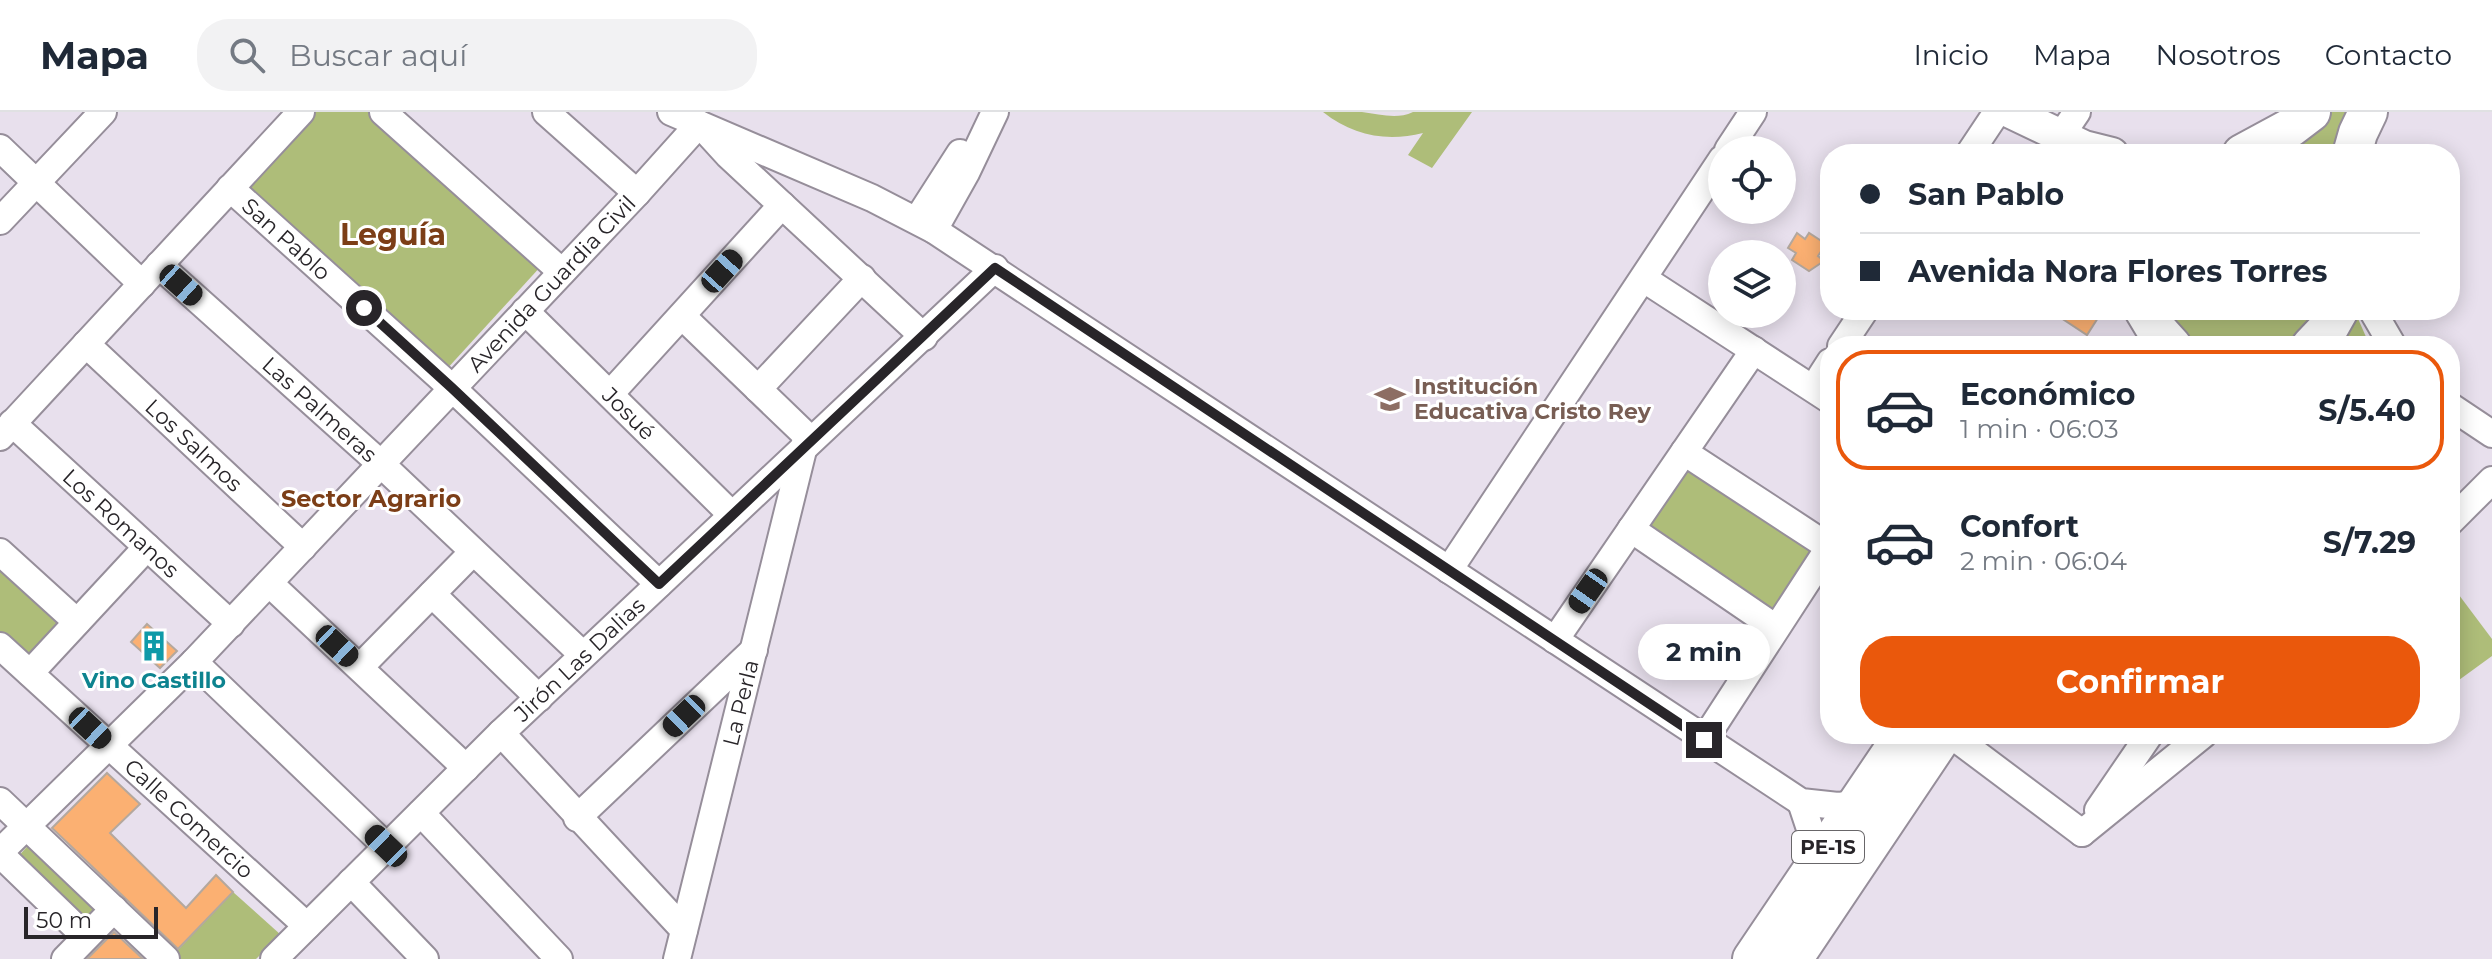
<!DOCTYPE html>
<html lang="es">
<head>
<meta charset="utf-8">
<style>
  body { margin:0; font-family:Montserrat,sans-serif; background:#f2f2f3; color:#1f2937; height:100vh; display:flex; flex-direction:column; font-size:30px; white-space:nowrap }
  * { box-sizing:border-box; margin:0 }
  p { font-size:26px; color:#747a83 }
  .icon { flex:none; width:44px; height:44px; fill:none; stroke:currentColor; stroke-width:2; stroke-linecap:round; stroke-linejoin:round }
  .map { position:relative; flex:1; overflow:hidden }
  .sheet { position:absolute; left:1820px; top:224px; width:640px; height:408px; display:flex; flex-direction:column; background:#fff; border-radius:32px; box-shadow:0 4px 20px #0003 }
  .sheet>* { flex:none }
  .top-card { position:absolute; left:1820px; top:32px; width:640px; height:176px; border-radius:32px; box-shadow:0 4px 20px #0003; display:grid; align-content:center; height:176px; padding:0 40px; background:#fff }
  .controls { position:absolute; left:1708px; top:24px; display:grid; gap:16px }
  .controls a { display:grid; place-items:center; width:88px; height:88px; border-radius:50%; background:#fff; box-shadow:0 4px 20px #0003; font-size:40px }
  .scale { position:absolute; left:24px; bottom:20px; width:134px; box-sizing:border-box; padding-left:8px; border:4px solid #282529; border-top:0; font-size:22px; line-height:28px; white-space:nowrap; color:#282529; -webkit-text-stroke:6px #fff; paint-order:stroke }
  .end { position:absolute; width:36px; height:36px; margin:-18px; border:10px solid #282529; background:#fff; box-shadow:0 0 0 4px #fff }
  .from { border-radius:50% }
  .bubble { position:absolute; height:56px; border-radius:28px; background:#fff; box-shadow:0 4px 20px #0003; font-size:26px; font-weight:700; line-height:56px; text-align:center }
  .car { position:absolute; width:24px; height:48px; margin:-24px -12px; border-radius:10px; box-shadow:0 0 6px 2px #0007; background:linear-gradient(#222 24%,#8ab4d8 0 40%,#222 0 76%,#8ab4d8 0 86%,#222 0) }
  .top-card b { display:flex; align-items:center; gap:28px; height:76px; font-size:30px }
  .top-card b+b { border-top:2px solid #e0e1e3 }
  .top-card i { width:20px; height:20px; background:#1f2937 }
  ul { padding:14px 0 0; list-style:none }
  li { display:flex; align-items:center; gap:24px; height:120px; margin:0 16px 12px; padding:0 24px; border:4px solid transparent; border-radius:32px }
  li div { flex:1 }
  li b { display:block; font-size:30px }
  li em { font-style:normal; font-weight:700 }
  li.active { border-color:#ea580c }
  li>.icon { width:72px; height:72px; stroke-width:1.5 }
  .primary-button { display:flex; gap:16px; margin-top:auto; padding:16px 40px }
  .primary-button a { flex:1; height:92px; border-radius:32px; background:#ea580c; color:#fff; font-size:32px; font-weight:700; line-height:92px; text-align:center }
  header { display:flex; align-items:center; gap:48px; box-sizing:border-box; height:112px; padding:0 40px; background:#fff; border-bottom:2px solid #e0e1e3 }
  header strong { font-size:38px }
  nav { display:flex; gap:44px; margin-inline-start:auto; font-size:28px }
  .search { width:560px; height:72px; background:#f2f2f3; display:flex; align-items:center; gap:20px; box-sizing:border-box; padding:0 28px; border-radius:32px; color:#747a83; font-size:30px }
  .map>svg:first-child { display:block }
  .green { fill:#aebd79 }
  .building { fill:#fbb072; stroke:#b4a89e; stroke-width:2 }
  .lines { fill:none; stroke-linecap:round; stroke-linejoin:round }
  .minor-casing { stroke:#968e9a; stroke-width:30 }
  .major-casing { stroke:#968e9a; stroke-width:36 }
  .highway-casing { stroke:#968e9a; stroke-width:42 }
  .minor { stroke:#fff; stroke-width:26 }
  .major { stroke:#fff; stroke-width:32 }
  .highway { stroke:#fff; stroke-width:38 }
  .route { stroke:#282529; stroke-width:10 }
  .labels { text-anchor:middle; stroke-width:6; stroke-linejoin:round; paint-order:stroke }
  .shield { fill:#fff; stroke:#686669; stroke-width:2 }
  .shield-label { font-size:20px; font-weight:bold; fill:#282529 }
  .street-label { font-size:22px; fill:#282529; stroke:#fff }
  .education-label { font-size:22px; font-weight:bold; fill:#785e54; stroke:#fff; text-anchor:start }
  .culture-label { font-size:22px; font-weight:bold; fill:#0d838f; stroke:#fff }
  .neighbourhood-label { font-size:24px; font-weight:bold; fill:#7c3e17; stroke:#fff }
  .district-label { font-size:30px; font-weight:bold; fill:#7c3e17; stroke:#fff }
</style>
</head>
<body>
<header>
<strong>Mapa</strong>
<div class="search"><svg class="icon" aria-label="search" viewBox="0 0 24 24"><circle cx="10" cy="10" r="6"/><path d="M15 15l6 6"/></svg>Buscar aquí</div>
<nav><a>Inicio</a><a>Mapa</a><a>Nosotros</a><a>Contacto</a></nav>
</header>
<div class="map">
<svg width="2492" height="847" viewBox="0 0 2492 847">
  <rect width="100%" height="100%" fill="#e8e0ed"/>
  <g class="green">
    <polygon points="314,0 372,0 542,153 445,259 243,77"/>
    <path d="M1323 0C1336 0 1350 0 1362 0 1380 2 1396 8 1413 0H1472L1432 56 1408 43 1423 21C1387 30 1353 24 1323 0Z"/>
    <polygon points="2327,0 2355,0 2339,42 2277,42"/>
    <polygon points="2153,198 2330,198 2300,234 2184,234"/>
    <polygon points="2356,202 2370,234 2331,234"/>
    <polygon points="1684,356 1813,441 1773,503 1644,417"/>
    <polygon points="0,450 64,508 31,545 0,522"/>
    <polygon points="2450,471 2492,527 2492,544 2459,568 2450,556"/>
    <polygon points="34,727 106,795 87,815 15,748"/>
    <polygon points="233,780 281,823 256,847 177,847 173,843"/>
  </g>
  <g class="building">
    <polygon points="1797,121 1805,127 1809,121 1826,132 1818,144 1824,149 1809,159 1792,148 1796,141 1788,136"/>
    <polygon points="2049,198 2103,198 2087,223"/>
    <polygon points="147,512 177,539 160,556 131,530"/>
    <polygon points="107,661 140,692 110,721 186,796 216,763 233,780 178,837 52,716"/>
    <polygon points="114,820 143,847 87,847"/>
  </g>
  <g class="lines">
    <g class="minor-casing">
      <g id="minor">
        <polyline points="383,0 562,160"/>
        <polyline points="546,0 637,81"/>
        <polyline points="671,0 872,86 934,118 1801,690 1838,694 1857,692"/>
        <polyline points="707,20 728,43 924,225"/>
        <polyline points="2060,25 2077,0"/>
        <polyline points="0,36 142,172"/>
        <polyline points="1728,38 1753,0"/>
        <polyline points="1969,42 1997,0"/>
        <path id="s1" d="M230 76 452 276 659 472"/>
        <polyline points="917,108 960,41"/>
        <polyline points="0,109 103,0"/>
        <polyline points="934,118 966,61 995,0"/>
        <path id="s2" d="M159 153 381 352 583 543"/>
        <polyline points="1644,167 1830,288"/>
        <polyline points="2372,198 2393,234"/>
        <path id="s3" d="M525 199 732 403"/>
        <polyline points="682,204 811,328"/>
        <path id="s4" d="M86 232 303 435"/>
        <polyline points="1841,234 1865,198"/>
        <polyline points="1821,264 1830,250"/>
        <polyline points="758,277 862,166"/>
        <polyline points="610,282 782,93"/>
        <polyline points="2450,294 2492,322"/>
        <path id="s5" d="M12 311 231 512"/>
        <polyline points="0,325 301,0"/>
        <polyline points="1684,340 1829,435"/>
        <polyline points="2450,410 2492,368"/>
        <polyline points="1631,417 1776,516"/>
        <polyline points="0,440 77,510"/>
        <polyline points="1449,458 1722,47"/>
        <polyline points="269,471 466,656"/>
        <polyline points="432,482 539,586"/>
        <polyline points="1555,528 1754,238"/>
        <path id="s6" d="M0 534 307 814"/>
        <polyline points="194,550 386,734"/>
        <polyline points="360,555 473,440"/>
        <polyline points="30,561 147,435"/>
        <polyline points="501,621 684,818"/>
        <polyline points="1950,622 2082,721"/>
        <polyline points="1704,628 1830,434"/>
        <polyline points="0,689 166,847"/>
        <polyline points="1801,690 1812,723 1812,759"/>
        <polyline points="2098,698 2150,622"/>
        <polyline points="421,701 559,847"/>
        <polyline points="577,706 754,538"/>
        <polyline points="2082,721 2204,622"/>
        <path id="s7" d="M0 740 194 550 637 81 699 12"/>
        <polyline points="0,742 86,825"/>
        <polyline points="351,770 425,847"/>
        <polyline points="65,847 114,797"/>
        <path id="s8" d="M274 847 501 621 995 156"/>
        <path id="s9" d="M677 847 804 334"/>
      </g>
    </g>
    <g class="major-casing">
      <polyline id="major" points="2011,0 2084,35 2112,42"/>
    </g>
    <g class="highway-casing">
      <g id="highway">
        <polyline points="2242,42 2290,16 2311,0"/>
        <polyline points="2352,42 2358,21 2368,0"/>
        <polyline points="2144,198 2153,213 2172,234"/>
        <polyline points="2311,234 2330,214 2339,198"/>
        <polyline points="1752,847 1904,622"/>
        <polyline points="1793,847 1944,622"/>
      </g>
    </g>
    <use href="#minor" class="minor"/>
    <use href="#major" class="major"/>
    <use href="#highway" class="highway"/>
  </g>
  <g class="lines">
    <polyline class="route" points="364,196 452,276 659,472 995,156 1704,628"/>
  </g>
  <defs>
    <g id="school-bare" transform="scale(2.4)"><path d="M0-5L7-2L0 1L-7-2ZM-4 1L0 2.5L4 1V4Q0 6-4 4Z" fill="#8d6e63" stroke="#fff" stroke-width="2.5" paint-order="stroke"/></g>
    <g id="building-bare" transform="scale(2.4)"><path d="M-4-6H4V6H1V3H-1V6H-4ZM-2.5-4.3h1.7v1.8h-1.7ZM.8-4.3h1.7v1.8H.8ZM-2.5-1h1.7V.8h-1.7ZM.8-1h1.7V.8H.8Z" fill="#0f9aa8" stroke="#fff" stroke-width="2.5" paint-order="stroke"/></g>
  </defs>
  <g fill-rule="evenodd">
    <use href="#school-bare" x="1390" y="287"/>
    <use href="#building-bare" x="154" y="534"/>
  </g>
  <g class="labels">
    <rect class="shield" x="1792" y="719" width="72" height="32" rx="6"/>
    <g class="shield-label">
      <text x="1828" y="742">PE-1S</text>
    </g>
    <g class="street-label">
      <text dy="8" stroke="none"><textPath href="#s1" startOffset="76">San Pablo</textPath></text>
      <text dy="8" stroke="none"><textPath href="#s7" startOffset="792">Avenida Guardia Civil</textPath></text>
      <text dy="8" stroke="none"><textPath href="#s2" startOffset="216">Las Palmeras</textPath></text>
      <text dy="8" stroke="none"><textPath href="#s3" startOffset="146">Josué</textPath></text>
      <text dy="8" stroke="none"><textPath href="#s4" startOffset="148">Los Salmos</textPath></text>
      <text dy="8" stroke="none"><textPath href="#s5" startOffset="148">Los Romanos</textPath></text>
      <text dy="8" stroke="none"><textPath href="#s8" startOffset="428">Jirón Las Dalias</textPath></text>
      <text dy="8" stroke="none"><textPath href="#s9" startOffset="264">La Perla</textPath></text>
      <text dy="8" stroke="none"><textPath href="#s6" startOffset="256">Calle Comercio</textPath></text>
    </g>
    <g class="education-label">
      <text x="1414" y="282">Institución<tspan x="1414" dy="25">Educativa Cristo Rey</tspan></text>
    </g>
    <g class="culture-label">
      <text x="154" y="576">Vino Castillo</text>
    </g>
    <g class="neighbourhood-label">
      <text x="371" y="395">Sector Agrario</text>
    </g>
    <g class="district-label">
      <text x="393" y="133">Leguía</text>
    </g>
  </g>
</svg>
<div class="controls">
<a><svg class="icon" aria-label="locate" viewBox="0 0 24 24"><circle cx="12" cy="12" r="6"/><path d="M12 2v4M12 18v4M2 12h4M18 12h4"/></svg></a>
<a><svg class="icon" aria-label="layers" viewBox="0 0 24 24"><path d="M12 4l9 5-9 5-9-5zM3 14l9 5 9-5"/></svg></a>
</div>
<div class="scale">50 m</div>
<i class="end from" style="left:364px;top:196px"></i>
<i class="end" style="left:1704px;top:628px"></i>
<div class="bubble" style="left:1638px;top:512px;width:132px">2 min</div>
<i class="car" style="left:722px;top:159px;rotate:42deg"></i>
<i class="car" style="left:181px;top:173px;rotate:132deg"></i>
<i class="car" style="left:1588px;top:479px;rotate:215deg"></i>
<i class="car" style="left:337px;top:534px;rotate:133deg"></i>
<i class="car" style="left:684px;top:604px;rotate:226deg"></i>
<i class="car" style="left:90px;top:616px;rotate:133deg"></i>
<i class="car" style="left:386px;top:734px;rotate:314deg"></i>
<div class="top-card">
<b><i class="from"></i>San Pablo</b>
<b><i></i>Avenida Nora Flores Torres</b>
</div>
<section class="sheet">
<ul>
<li class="active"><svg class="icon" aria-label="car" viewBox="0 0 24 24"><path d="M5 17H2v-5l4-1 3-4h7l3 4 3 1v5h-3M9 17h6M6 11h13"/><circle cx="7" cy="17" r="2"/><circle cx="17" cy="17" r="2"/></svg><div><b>Económico</b><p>1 min · 06:03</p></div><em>S/5.40</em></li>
<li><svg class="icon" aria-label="car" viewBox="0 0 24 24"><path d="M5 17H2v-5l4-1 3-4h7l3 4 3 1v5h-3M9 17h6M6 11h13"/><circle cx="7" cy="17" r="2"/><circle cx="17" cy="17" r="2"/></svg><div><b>Confort</b><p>2 min · 06:04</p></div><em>S/7.29</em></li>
</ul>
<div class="primary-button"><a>Confirmar</a></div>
</section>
</div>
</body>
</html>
